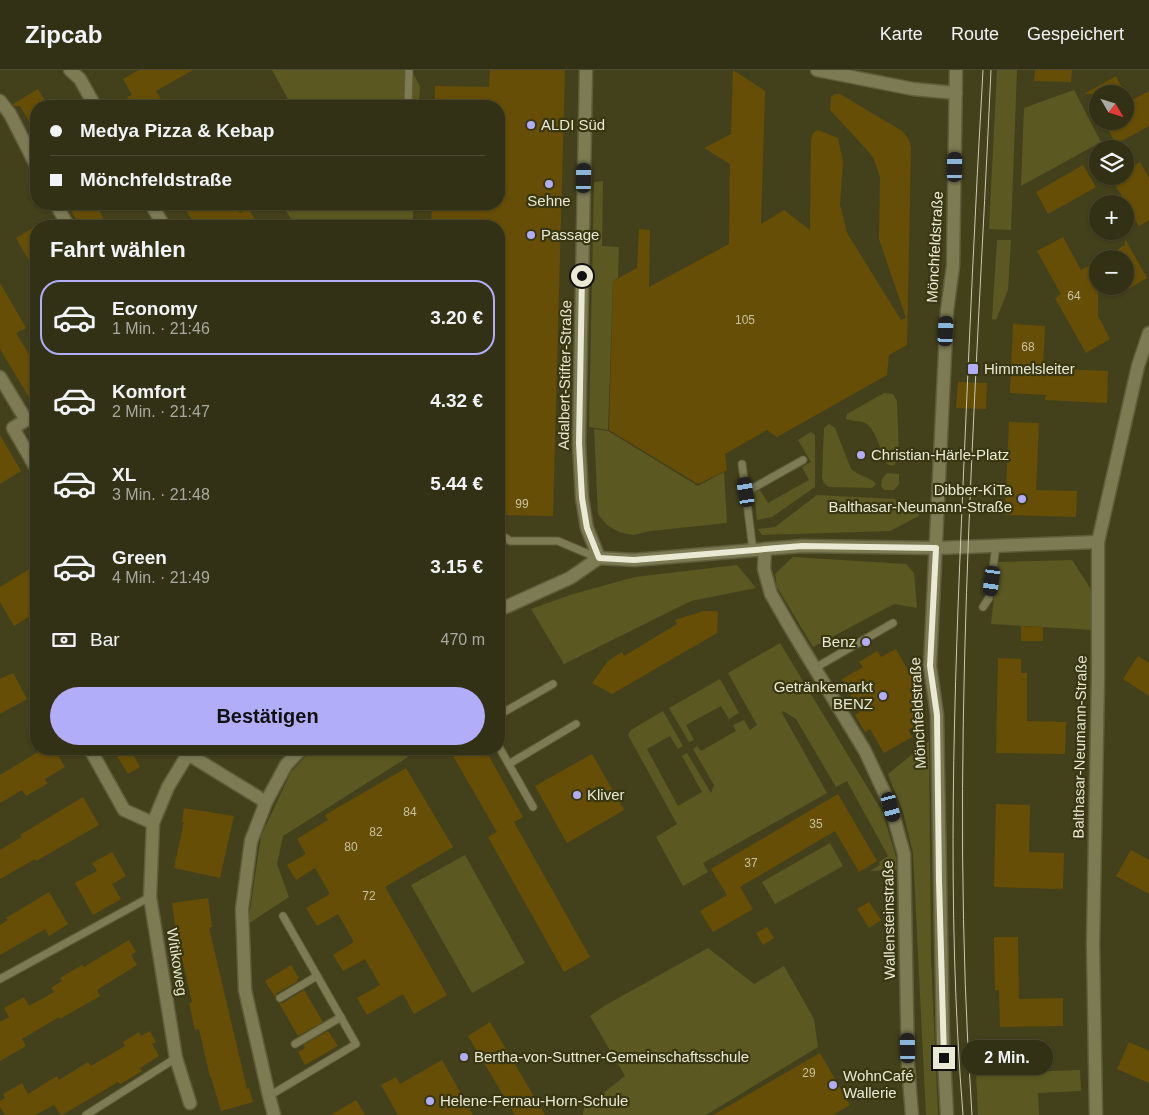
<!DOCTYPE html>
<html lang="de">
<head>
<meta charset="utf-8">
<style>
  body { margin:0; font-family:Helvetica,sans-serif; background:#3d3d22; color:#f1f3f6; height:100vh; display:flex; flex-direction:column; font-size:19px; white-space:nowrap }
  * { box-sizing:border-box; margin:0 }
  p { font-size:16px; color:#a8a9a0 }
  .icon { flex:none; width:28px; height:28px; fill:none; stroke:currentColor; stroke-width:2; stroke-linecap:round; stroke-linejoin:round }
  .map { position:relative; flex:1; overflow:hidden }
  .sheet { position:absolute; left:30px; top:150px; width:475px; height:535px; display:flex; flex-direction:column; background:#323115; border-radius:20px; box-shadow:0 1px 4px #0004,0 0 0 1px #4d4c34 }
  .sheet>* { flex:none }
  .top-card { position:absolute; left:30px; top:30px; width:475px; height:110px; border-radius:20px; box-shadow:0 1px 4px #0004,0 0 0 1px #4d4c34; display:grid; align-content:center; height:110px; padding:0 20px; background:#323115 }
  .needle { width:32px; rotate:128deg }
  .fabs { position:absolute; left:1089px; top:15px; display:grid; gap:10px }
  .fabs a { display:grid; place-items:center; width:45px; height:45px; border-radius:50%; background:#323115; box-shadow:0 1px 4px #0004,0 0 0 1px #4d4c34; font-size:25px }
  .end { position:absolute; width:22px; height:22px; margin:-11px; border:6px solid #e9e9d4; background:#111; box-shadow:0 0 0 2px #111 }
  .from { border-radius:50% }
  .bubble { position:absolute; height:35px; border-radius:18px; background:#323115; box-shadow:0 1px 4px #0004,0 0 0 1px #4d4c34; font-size:16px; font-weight:700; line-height:35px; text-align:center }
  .car { position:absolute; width:15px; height:30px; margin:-15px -8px; border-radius:6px; box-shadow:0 0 4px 1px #0007; background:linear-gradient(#222 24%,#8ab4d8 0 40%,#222 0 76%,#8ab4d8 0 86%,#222 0) }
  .top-card b { display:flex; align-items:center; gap:18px; height:48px; font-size:19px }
  .top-card b+b { border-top:1px solid #4d4c34 }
  .top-card i { width:12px; height:12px; background:#f1f3f6 }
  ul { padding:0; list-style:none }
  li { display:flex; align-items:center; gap:15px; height:75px; margin:0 10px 8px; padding:0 10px; border:2px solid transparent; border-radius:20px }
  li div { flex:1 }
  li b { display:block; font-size:19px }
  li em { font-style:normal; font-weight:700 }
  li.current { border-color:#b2adf9 }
  li>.icon { width:45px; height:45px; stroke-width:1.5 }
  h2 { padding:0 20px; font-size:22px; line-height:60px }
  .pay { display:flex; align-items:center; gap:12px; height:55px; padding:0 20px; font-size:19px }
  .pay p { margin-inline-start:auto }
  .primary-button { display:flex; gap:10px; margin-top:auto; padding:10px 20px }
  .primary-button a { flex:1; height:58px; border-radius:30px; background:#b2adf9; color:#111; font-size:20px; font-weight:700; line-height:58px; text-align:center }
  header { display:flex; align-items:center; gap:30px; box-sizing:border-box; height:70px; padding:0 25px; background:#323115; border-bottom:1px solid #4d4c34 }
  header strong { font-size:24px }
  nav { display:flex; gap:28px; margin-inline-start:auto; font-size:18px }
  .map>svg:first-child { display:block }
  .green { fill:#5b5921 }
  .building { fill:#674e06 }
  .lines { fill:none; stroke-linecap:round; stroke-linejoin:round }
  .service-casing { stroke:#5f5e3c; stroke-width:9 }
  .minor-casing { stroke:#5f5e3c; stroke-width:15 }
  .secondary-casing { stroke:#5f5e3c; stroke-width:15 }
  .service { stroke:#7c7b54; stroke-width:7 }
  .minor { stroke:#7c7b54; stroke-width:12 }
  .secondary { stroke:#7c7b54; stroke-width:12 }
  .tram { stroke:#cbcbb3; stroke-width:1 }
  .route { stroke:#e9e9d4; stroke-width:6 }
  .poi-dot { fill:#b2adf9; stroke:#383711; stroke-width:2 }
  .labels { text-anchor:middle; stroke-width:4.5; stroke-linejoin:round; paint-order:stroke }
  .number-label { font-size:12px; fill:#c8c2a0 }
  .poi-label { font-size:15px; fill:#e9e9d4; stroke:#383711; text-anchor:start }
  .street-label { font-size:15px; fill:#e9e9d4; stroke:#383711 }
</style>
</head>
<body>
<header>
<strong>Zipcab</strong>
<nav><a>Karte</a><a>Route</a><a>Gespeichert</a></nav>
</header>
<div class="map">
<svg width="1149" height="1045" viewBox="0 0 1149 1045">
  <rect width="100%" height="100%" fill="#43411c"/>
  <g class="green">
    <polygon points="272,0 411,0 420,16 419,36 292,36"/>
    <polygon points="997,0 1017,0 1011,160 989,159"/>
    <polygon points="1074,20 1101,72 1021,116 1024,38"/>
    <polygon points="603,111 602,176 619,177 618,208 613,211 608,360 589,357 594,112"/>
    <polygon points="285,134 414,134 412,156 295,156 283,135"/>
    <polygon points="997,170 1011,170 1008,220 996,250 992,249"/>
    <path d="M884 323 893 324 897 331 899 389 893 396 887 394C882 384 875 357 865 353 859 350 852 352 846 349L847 344Z"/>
    <path d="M829 354 835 358 851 399C858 406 869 406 876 414L872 418 829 417 824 413 822 408 824 358Z"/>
    <polygon points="594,359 608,361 698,416 724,402 727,453 651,461 633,465 619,462 607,455 598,444"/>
    <polygon points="811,362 815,365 815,417 772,447 757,450 754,422 760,420 768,433 809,410 802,397 811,392 798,370"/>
    <polygon points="887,403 899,404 899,414 894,420 884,420 881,416 882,409"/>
    <polygon points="817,425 895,429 901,437 909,438 915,432 922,433 919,446 890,461 762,465 758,459 775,457"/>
    <polygon points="793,487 906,494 914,503 917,538 894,534 813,577 777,517 775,504"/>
    <polygon points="1072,490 1094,524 1095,560 991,554 998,492"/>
    <polygon points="737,495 756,518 691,531 564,594 531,539 573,524 635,507"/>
    <polygon points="780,573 883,743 896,787 897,800 870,801 880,795 879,792 888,786 847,711 836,717 796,649 783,641 782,643 827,723 703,793 708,802 683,816 656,767 677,754 628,665 631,660 663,641 683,676 678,679 670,666 647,679 678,736 702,722 682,686 687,683 711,723 714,715 693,679 697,676 701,681 736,661 733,655 744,650 750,660 757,655 728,603"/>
    <polygon points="720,609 739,643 729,649 721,636 686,655 694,670 689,672 669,638"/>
    <polygon points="929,671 931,887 938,1045 926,1045 913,783 903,742 888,704"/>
    <polygon points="312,679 405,679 408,687 283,766 277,794 289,827 248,854 261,766 291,702"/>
    <polygon points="830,773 843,796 775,834 762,812"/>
    <polygon points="465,785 525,893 472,923 411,815"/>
    <polygon points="708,878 754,914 784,896 814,949 818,977 706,1045 583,1045 584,1038 625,1006 590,946 604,936"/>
    <polygon points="1019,998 1020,1002 1080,1000 1081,1021 1038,1023 1039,1045 978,1045 976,1001"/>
  </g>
  <g class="building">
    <polygon points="139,0 193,0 156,21 165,36 132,36 127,27 132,25 123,9"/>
    <polygon points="490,0 565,0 553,446 499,445 499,156 431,156 432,134 499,134 499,36 435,36 435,16 489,17"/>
    <polygon points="733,0 765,21 761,154 784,140 810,160 811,70 813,63 818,60 838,68 843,92 840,135 847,163 901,250 906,248 879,169 880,107 874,89 868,81 830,40 831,27 835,24 840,24 902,61 908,68 911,77 907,275 889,285 887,305 777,367 767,360 725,384 727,400 698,414 609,360 613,211 637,198 639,159 650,160 649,217 729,174 730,94 704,78 731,64"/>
    <polygon points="1035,0 1072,0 1071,12 1034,11"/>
    <polygon points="1116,6 1125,24 1084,24"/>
    <polygon points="38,19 48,36 36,36 36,63 20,36 14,36 13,34"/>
    <polygon points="1149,21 1149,56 1116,74 1104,51 1125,51 1125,34"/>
    <polygon points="1140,92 1149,108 1149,150 1139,156 1110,106 1125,106 1125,100"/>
    <polygon points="1083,95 1096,117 1048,144 1036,122"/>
    <polygon points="67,134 95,134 108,156 80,156"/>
    <polygon points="182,134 235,134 240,143 248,138 259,156 196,156"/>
    <polygon points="36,156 36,203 16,168"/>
    <polygon points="1063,167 1081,200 1098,191 1098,246 1110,269 1086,283 1055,228 1061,224 1037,181"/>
    <polygon points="1125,169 1147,208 1125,221 1125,189 1102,189 1125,175"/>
    <polygon points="0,213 26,258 16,263 36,296 36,339 0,279"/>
    <polygon points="1013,254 1045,256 1043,298 1108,301 1107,333 1045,330 1046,325 1010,323"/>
    <polygon points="958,312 987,313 986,339 956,338"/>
    <polygon points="1009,352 1039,353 1036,420 1077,421 1076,447 1005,445"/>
    <polygon points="0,365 21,401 0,414"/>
    <polygon points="36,495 36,538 28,543 30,546 14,556 0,532 0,517"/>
    <polygon points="704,541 718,541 717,563 612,624 592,613 608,591 622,582 624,586 677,554 675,550"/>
    <polygon points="1021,556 1043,557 1043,571 1021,571"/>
    <polygon points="896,579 914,611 913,657 908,660 912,667 884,683 870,659 865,662 855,645 860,642 842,609 863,597 859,592 877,581 881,587"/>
    <polygon points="1138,586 1149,593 1149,626 1123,609"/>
    <polygon points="998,588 1021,589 1021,603 1027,603 1027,651 1066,652 1065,684 996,683"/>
    <polygon points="13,603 27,629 0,644 0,609"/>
    <polygon points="43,679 54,679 65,697 45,709 47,714 26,726 22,720 0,733 0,705"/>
    <polygon points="113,679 130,679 140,697 128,704"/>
    <polygon points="449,679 485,679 523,747 514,752 590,887 564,902 488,767 497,762"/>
    <polygon points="592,684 624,740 567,773 535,716"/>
    <polygon points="406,698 453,777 385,817 447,925 414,944 403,924 367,945 357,928 380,915 365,889 343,901 333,885 354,872 338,844 317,856 306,838 330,824 315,798 296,810 287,795 306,784 297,769 328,750 325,745"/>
    <polygon points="838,724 877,791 859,802 835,761 740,817 753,839 713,862 700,841 727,825 711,799"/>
    <polygon points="83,727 99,755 36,791 35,789 0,809 0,780 22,767 20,765"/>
    <polygon points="996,734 1030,735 1029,782 1064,783 1063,819 994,817"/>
    <polygon points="184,738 234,746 220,808 174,798 184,752 182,752"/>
    <polygon points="1131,780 1149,790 1149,824 1116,806"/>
    <polygon points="112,782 126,806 112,814 121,829 93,845 75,813 97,801 92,793"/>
    <polygon points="49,822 68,854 49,866 45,859 0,885 0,855 8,850 6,848"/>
    <polygon points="208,828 212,857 209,858 247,1019 249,1018 253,1032 221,1041 211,1007 210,1007 199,959 195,960 189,933 192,932 176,862 172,833"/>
    <polygon points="869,832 881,850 869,858 857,839"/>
    <polygon points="767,857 774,868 763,875 756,863"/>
    <polygon points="994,867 1018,867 1019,929 1063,928 1063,956 1000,957 999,920 995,920"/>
    <polygon points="129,870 136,882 131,885 137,895 97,920 100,926 60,949 59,947 22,969 26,976 0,991 0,952 9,947 4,938 24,927 29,936 54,922 51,918 62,911 60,908 82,895 84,897"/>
    <polygon points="291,895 299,908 297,909 298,911 277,923 275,927 265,911"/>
    <polygon points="304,920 323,952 298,966 279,933 283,933"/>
    <polygon points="490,952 545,1045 515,1045 468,966"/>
    <polygon points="150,961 156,972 152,974 159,986 140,998 142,1001 120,1014 118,1012 62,1045 61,1045 54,1035 35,1045 5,1045 0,1037 0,1031 5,1028 3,1024 22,1013 28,1024 57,1006 59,1010 88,992 91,996 125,976 123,972 139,962 141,966"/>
    <polygon points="328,961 338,976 305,995 298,982 305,978 303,975"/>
    <polygon points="1129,972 1149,981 1149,1013 1117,999"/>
    <polygon points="820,983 850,1035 833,1045 713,1045"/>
    <polygon points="442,990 473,1045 398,1045 381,1015 396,1007 400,1014"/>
    <polygon points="356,1030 365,1045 331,1045"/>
  </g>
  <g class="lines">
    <g class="service-casing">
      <g id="service">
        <polyline points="408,36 409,0"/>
        <polyline points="742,394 753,480"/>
        <polyline points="746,422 803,390"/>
        <polyline points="499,463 510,471 558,471 598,488"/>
        <polyline points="983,537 989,528 996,476"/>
        <polyline points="815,598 893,553"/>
        <polyline points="499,645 553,614"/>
        <polyline points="499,677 533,737"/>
        <polyline points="509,694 576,654"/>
        <polyline points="0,909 150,827"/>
        <polyline points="280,928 317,906"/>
        <polyline points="295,974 341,947"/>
        <polyline points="269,1026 356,974 283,846"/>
        <polyline points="86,1045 176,988"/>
      </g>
    </g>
    <g class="minor-casing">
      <g id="minor">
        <polyline points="70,0 80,9 95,36"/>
        <polyline points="586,0 579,373 582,428 587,458 599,488"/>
        <polyline points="817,0 913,19 956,23"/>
        <polyline points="0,31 10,44 36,95"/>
        <polyline points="56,134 68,156"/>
        <polyline points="151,134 164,156"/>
        <polyline points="0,307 26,350 13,358 36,398"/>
        <polyline points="1098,472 1138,296 1149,263"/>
        <polyline points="765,479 764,499 771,524 791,559 865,681 891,737 904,784 908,996 912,1045"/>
        <polyline points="499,540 570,508 599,488 634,490 802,476 936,478 1098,472 1098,608 1093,875 1096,1045"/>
        <polyline points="90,679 124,740 153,753"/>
        <polyline points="188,684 266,732"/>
        <polyline points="190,1033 176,988 150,827 153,753 168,717 188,684 194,679"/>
        <polyline points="274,1045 269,1026 245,920 242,839 251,771 266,732 286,695 301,679"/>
      </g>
    </g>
    <g class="secondary-casing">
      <polyline id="secondary" points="947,1045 943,970 937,645 930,596 947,241 953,196 956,0"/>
    </g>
    <use href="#service" class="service"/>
    <use href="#minor" class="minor"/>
    <use href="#secondary" class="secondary"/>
    <g class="tram">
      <path d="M963 1045C946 836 954 624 963 415 969 276 975 138 983 0"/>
      <path d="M972 1045C948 697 975 348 991 0"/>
    </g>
  </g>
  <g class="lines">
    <polyline class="route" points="582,206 579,373 582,428 587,458 599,488 634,490 802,476 936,478 930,596 937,645 939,811 944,988"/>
  </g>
  <g class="poi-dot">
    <circle cx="531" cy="55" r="5"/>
    <circle cx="549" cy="114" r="5"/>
    <circle cx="531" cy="165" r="5"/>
    <rect x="967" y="293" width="12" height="12" rx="2.5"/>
    <circle cx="861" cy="385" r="5"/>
    <circle cx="1022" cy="429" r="5"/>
    <circle cx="866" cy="572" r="5"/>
    <circle cx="883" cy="626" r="5"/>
    <circle cx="577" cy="725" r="5"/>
    <circle cx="464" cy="987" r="5"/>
    <circle cx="833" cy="1015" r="5"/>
    <circle cx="430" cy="1031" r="5"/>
  </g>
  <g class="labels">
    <g class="number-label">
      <text x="1074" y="230">64</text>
      <text x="745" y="254">105</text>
      <text x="1028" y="281">68</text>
      <text x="522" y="438">99</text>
      <text x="410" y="746">84</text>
      <text x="816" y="758">35</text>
      <text x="376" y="766">82</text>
      <text x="351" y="781">80</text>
      <text x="751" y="797">37</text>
      <text x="369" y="830">72</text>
      <text x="809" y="1007">29</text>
    </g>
    <g class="poi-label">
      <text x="541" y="60">ALDI Süd</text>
      <text x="549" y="136" text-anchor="middle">Sehne</text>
      <text x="541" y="170">Passage</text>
      <text x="984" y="304">Himmelsleiter</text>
      <text x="871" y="390">Christian-Härle-Platz</text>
      <text x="1012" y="425" text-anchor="end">Dibber-KiTa<tspan x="1012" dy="17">Balthasar-Neumann-Straße</tspan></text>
      <text x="856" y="577" text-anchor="end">Benz</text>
      <text x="873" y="622" text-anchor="end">Getränkemarkt<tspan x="873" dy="17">BENZ</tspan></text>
      <text x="587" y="730">Kliver</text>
      <text x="474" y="992">Bertha-von-Suttner-Gemeinschaftsschule</text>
      <text x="843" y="1011">WohnCafé<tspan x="843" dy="17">Wallerie</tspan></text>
      <text x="440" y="1036">Helene-Fernau-Horn-Schule</text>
    </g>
    <g class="street-label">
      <text transform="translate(935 177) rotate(-87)" y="5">Mönchfeldstraße</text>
      <text transform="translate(565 305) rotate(-89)" y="5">Adalbert-Stifter-Straße</text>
      <text transform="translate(918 643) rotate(-93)" y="5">Mönchfeldstraße</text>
      <text transform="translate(1080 677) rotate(-89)" y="5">Balthasar-Neumann-Straße</text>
      <text transform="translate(889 850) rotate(-91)" y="5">Wallensteinstraße</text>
      <text transform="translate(177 892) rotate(81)" y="5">Witikoweg</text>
    </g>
  </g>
</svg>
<div class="fabs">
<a><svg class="needle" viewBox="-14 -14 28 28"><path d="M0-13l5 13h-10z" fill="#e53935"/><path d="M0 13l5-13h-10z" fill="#a8a9a0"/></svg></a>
<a><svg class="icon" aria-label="layers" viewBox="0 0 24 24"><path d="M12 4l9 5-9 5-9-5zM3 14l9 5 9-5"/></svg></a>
<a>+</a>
<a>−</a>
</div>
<i class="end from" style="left:582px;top:206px"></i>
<i class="end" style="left:944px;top:988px"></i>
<div class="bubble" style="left:961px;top:970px;width:92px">2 Min.</div>
<i class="car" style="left:955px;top:97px;rotate:1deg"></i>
<i class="car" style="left:584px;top:108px;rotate:1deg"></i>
<i class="car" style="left:946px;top:261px;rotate:3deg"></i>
<i class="car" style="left:746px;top:422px;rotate:351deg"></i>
<i class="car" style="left:992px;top:511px;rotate:188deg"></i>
<i class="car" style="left:891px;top:737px;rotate:165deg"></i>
<i class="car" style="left:908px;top:978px;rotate:359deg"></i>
<div class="top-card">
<b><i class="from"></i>Medya Pizza &amp; Kebap</b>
<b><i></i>Mönchfeldstraße</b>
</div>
<section class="sheet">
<h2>Fahrt wählen</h2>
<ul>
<li class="current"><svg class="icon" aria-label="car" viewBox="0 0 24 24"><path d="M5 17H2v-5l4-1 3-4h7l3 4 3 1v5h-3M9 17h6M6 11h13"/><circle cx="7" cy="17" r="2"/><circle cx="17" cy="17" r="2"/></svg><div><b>Economy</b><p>1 Min. · 21:46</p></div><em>3.20 €</em></li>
<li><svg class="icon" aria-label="car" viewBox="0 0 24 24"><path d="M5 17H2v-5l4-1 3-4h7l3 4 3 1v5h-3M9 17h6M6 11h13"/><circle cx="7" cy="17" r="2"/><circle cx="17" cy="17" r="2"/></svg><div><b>Komfort</b><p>2 Min. · 21:47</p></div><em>4.32 €</em></li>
<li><svg class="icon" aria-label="car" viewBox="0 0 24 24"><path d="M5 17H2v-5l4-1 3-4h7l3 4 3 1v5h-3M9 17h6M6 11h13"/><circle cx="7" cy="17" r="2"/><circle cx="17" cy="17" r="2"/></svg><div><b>XL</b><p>3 Min. · 21:48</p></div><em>5.44 €</em></li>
<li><svg class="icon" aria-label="car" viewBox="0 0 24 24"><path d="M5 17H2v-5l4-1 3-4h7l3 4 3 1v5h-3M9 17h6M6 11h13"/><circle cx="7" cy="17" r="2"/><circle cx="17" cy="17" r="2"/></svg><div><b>Green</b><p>4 Min. · 21:49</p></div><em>3.15 €</em></li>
</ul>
<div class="pay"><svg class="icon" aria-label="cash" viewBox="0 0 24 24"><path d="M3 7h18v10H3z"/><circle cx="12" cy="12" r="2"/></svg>Bar<p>470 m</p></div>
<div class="primary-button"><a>Bestätigen</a></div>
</section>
</div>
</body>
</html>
